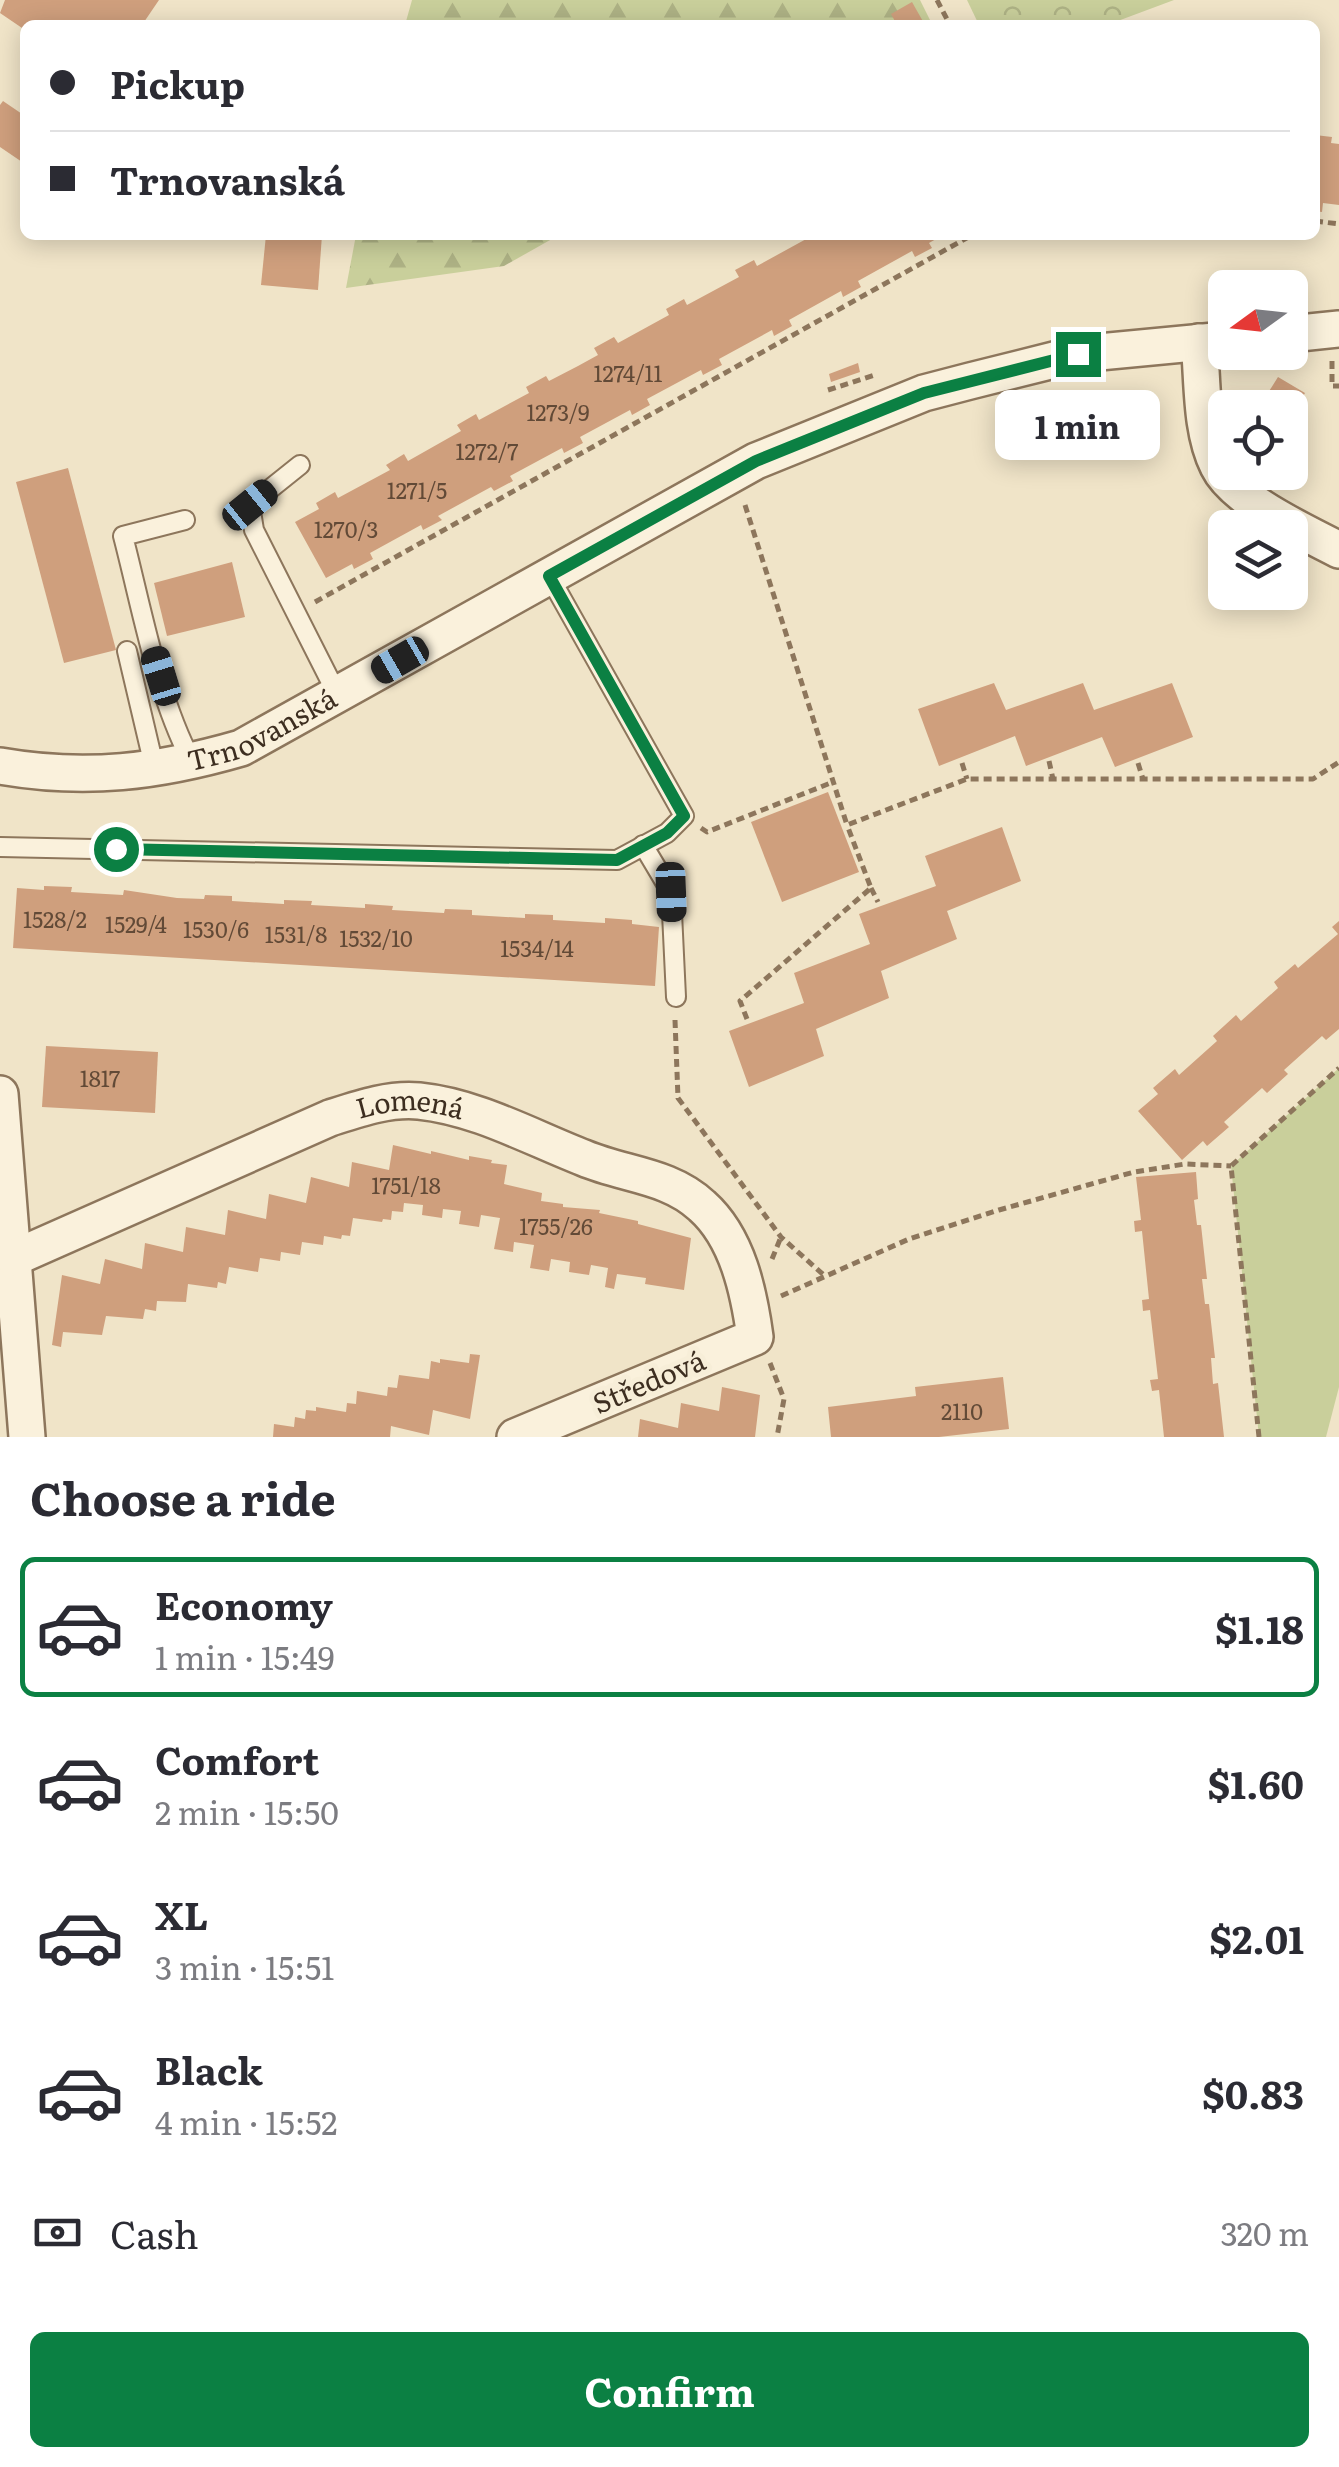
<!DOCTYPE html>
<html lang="en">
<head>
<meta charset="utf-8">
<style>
  body { margin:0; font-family:Literata,serif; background:#f2f2f3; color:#2b2b33; height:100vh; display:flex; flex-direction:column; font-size:38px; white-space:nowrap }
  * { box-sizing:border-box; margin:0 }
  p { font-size:32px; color:#7c7c81 }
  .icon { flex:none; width:55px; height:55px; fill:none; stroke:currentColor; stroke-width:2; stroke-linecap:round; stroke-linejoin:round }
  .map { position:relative; height:1437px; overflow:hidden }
  .panel { display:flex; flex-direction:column; background:#fff; flex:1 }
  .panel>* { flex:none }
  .guide { position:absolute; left:20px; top:20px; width:1300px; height:220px; border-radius:15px; box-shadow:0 5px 25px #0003; display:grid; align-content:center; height:220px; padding:0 30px; background:#fff }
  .needle { width:65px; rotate:255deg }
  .buttons { position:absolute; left:1208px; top:270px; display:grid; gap:20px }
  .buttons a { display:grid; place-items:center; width:100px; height:100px; border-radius:15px; background:#fff; box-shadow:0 5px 25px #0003; font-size:50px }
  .end { position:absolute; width:45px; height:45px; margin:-22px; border:12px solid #0b8043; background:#fff; box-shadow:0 0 0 5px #fff }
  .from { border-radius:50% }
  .bubble { position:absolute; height:70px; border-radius:15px; background:#fff; box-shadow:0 5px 25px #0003; font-size:32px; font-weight:700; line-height:70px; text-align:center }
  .car { position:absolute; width:30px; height:60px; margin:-30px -15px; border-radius:12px; box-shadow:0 0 8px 2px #0007; background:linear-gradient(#222 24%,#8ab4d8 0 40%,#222 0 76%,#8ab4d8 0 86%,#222 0) }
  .guide b { display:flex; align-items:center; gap:35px; height:95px; font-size:38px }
  .guide b+b { border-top:2px solid #e1e1e2 }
  .guide i { width:25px; height:25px; background:#2b2b33 }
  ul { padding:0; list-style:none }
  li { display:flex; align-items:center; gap:30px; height:140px; margin:0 20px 15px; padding:0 10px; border:5px solid transparent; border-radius:15px }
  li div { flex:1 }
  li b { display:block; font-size:38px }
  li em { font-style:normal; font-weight:700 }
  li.selected { border-color:#0b8043 }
  li>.icon { width:90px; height:90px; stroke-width:1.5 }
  h2 { padding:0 30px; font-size:45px; line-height:120px }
  .pay { display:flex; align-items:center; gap:25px; height:110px; padding:0 30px; font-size:38px }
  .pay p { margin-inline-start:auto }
  .primary-button { display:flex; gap:20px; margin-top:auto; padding:20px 30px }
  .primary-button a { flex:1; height:115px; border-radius:15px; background:#0b8043; color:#fff; font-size:40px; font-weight:700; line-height:115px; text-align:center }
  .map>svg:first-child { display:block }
  .green { fill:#c9cf9b }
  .forest { fill:url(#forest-firs) }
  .park { fill:url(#park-crowns) }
  .building { fill:#cf9f7d }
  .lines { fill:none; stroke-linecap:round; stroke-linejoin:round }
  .service-casing { stroke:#8d765c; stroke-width:22 }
  .minor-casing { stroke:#8d765c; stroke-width:40 }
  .path { stroke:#8d765c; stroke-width:5; stroke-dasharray:8 5; stroke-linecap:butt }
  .service { stroke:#faf1dc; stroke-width:18 }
  .minor { stroke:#faf1dc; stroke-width:35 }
  .route { stroke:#0b8043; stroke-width:12 }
  .labels { text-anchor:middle; stroke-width:10; stroke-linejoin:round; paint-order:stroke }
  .number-label { font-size:22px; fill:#624a37 }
  .street-label { font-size:28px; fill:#3d2e20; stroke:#f7eed8 }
</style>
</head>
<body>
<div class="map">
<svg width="1339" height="1437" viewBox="0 0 1339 1437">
  <defs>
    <pattern id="forest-firs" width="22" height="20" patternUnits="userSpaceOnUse" patternTransform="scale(2.5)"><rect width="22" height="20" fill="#c9cf9b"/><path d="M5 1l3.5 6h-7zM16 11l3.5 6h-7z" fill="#aeb285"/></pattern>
    <pattern id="park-crowns" width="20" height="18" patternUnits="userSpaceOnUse" patternTransform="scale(2.5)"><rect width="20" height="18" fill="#c9cf9b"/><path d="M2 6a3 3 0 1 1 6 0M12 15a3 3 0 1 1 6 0" fill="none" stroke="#aeb285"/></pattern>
  </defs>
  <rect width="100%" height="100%" fill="#f0e4c8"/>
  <polygon class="green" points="1339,1068 1339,1387 1326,1437 1259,1437 1231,1166"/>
  <g class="forest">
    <polygon points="412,0 920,0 932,24 405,25"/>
    <polygon points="356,235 559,235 504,266 346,288"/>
  </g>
  <polygon class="park" points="967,0 1174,0 1107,25 979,25"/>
  <g class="building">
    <polygon points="5,0 159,0 142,25 25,25 25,30 0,13"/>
    <polygon points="912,2 925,25 897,25 891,14"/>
    <polygon points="3,101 25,116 25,164 0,147 0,105"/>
    <polygon points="1315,135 1332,137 1331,143 1339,144 1339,205 1323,203 1322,212 1315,211"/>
    <polygon points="266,235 322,235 318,290 261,285"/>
    <polygon points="806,235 943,235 929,243 932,248 915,257 912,251 858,281 861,287 843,297 841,291 789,320 792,326 774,336 772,330 719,359 722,365 703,375 701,370 647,399 650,405 632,415 630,410 580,437 583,443 564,453 562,448 510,476 513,481 494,491 491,487 438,516 442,520 423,530 421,525 370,553 373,559 354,569 352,564 326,578 295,522 319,509 316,503 335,492 338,498 390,470 386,465 404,454 408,461 461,431 457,425 476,414 479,420 529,393 526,387 546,376 549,381 578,366 598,355 594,348 614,337 618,343 669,315 666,309 684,299 687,305 739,277 735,270 754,260 757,266 808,238"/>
    <polygon points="858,363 860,372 831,382 829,374"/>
    <polygon points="1278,377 1305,393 1290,418 1290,408 1268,408 1261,404"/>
    <polygon points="68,468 116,650 64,663 16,482"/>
    <polygon points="232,562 245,617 167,636 154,583"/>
    <polygon points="994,683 1006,710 1083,683 1094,710 1172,683 1193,737 1115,767 1102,737 1026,766 1015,736 939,766 918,709"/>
    <polygon points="828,792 859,872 782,902 751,822"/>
    <polygon points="1002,827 1021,881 947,911 957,939 881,971 889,998 816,1029 824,1056 749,1087 729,1031 804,1003 794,973 870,944 859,914 936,886 925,856"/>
    <polygon points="44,886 72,887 71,892 123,895 124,890 177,898 204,899 205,895 232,896 232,901 284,904 284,900 312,901 311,905 365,908 365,904 393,906 392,910 444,913 445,909 472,910 472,915 525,918 525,914 553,915 553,920 605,923 605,918 632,920 632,924 659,927 655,986 13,948 17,888 44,890"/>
    <polygon points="1339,921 1339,1029 1326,1040 1322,1036 1284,1070 1288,1074 1267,1093 1262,1088 1224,1122 1229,1127 1207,1146 1203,1141 1182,1160 1138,1111 1158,1094 1153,1088 1175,1069 1179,1075 1217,1041 1213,1036 1236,1015 1241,1021 1278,988 1274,982 1295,964 1298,968 1338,934 1332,927"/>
    <polygon points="46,1046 158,1052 155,1113 42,1107"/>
    <polygon points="393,1145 431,1154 431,1151 469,1160 469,1156 492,1160 491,1163 507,1165 504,1184 542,1193 541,1201 563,1204 563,1207 600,1210 599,1213 638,1221 638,1224 691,1238 684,1290 645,1284 646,1278 617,1274 614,1289 605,1287 608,1268 591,1265 589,1275 569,1272 570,1262 551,1259 549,1271 530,1268 534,1245 514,1242 513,1252 494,1249 500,1218 481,1215 479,1227 459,1224 461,1211 443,1209 442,1218 422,1215 423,1205 404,1203 403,1212 392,1211 391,1220 383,1219 382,1222 353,1218 350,1236 342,1235 341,1239 324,1236 323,1245 302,1242 300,1255 281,1252 280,1261 260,1258 258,1272 229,1267 226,1284 218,1282 217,1288 188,1284 186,1302 157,1301 156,1311 145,1309 143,1319 106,1316 102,1335 63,1332 61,1347 52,1345 62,1275 100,1284 105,1259 142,1269 145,1243 183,1252 186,1227 225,1235 228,1210 266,1219 269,1194 306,1203 311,1177 349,1187 352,1162 389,1170"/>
    <polygon points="1196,1172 1198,1199 1194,1200 1197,1225 1201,1225 1207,1279 1202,1279 1205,1304 1209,1304 1215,1358 1211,1358 1213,1384 1218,1383 1224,1437 1164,1437 1159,1390 1152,1391 1150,1380 1158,1379 1150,1310 1143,1311 1142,1300 1149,1299 1142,1231 1135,1232 1134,1221 1141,1220 1136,1177"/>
    <polygon points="470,1354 480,1355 470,1419 433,1410 429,1435 391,1426 390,1437 273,1437 274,1424 294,1427 295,1417 305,1419 306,1410 316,1411 316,1407 346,1412 347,1403 356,1404 357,1391 387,1396 388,1387 397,1388 399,1375 429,1379 431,1361 440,1363 440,1359 469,1363"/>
    <polygon points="1003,1377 1009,1429 939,1437 831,1437 828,1407 916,1396 915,1387"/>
    <polygon points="722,1387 760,1395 755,1437 638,1437 640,1419 678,1428 681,1403 719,1411"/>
  </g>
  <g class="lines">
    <g class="service-casing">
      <g id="service">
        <polyline points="300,465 250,505 254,530 338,696"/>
        <path d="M185 520 123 536C142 609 157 696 192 762"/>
        <polyline points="127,651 155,770"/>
        <polyline points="643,845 671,892 676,997"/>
        <polyline points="0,847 617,860 667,833 684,816 549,576"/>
      </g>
    </g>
    <g class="minor-casing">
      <g id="minor">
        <polyline points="1290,334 1339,329"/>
        <path d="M1199 342C1203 381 1200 430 1218 466 1235 501 1305 532 1339 550"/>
        <path id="s1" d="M0 766C86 781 158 772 241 748L756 461 924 393 970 381 1078 354 1225 340"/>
        <polyline points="0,1094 27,1437"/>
        <path id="s2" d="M14 1258 330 1118C358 1109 389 1098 419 1101 477 1107 530 1137 584 1158 624 1175 669 1175 702 1206 738 1238 749 1293 755 1337L515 1437"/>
      </g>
    </g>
    <g class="path">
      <polyline points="937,0 950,25"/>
      <polyline points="1315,221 1339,224"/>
      <polyline points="1332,361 1332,386 1339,386"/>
      <polyline points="828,390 875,375"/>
      <polyline points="745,505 847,825 967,779 1313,779 1339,762"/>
      <polyline points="315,602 972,235"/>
      <polyline points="1049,761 1053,779"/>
      <polyline points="962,763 967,779"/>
      <polyline points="1138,763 1143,779"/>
      <polyline points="701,828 707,832 833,782"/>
      <polyline points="871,888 878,902"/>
      <polyline points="747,1019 740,1001 871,888 847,825"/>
      <polyline points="675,1020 678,1098 781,1237 826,1277"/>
      <polyline points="772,1259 781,1237"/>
      <polyline points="781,1296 909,1239 999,1210 1134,1172 1185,1164 1231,1166"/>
      <polyline points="770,1363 784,1399 777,1437"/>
      <polyline points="1259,1437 1231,1166 1339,1068"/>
    </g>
    <use href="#service" class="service"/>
    <use href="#minor" class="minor"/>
  </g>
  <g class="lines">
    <polyline class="route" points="116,849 617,860 667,833 684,816 549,576 756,461 924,393 1078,354"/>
  </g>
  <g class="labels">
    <g class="number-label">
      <text x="628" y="382">1274/11</text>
      <text x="558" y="421">1273/9</text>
      <text x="487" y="460">1272/7</text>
      <text x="417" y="499">1271/5</text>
      <text x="346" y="538">1270/3</text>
      <text x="55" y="928">1528/2</text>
      <text x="136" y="933">1529/4</text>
      <text x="216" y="938">1530/6</text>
      <text x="296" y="943">1531/8</text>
      <text x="376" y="947">1532/10</text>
      <text x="537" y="957">1534/14</text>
      <text x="100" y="1087">1817</text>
      <text x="406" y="1194">1751/18</text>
      <text x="556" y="1235">1755/26</text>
      <text x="962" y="1420">2110</text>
    </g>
    <g class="street-label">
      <text dy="10" stroke="none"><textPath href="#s1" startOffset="270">Trnovanská</textPath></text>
      <text dy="10" stroke="none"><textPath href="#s2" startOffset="428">Lomená</textPath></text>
      <text transform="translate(649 1382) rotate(-23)" y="10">Středová</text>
    </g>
  </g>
</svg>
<div class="buttons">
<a><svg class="needle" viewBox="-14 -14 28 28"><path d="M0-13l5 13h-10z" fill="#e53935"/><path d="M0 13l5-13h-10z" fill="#7c7c81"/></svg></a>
<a><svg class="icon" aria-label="locate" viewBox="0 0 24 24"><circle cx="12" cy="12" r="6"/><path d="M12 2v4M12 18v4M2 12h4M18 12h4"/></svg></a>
<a><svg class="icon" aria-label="layers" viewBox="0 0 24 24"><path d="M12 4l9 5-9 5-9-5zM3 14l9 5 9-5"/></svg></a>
</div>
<i class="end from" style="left:116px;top:849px"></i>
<i class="end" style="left:1078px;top:354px"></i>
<div class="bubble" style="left:995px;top:390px;width:165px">1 min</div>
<i class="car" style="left:250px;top:505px;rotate:51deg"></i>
<i class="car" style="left:400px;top:660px;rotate:240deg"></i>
<i class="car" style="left:161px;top:676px;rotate:343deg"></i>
<i class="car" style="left:671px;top:892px;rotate:178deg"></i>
<div class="guide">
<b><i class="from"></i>Pickup</b>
<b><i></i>Trnovanská</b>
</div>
</div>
<section class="panel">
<h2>Choose a ride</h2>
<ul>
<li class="selected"><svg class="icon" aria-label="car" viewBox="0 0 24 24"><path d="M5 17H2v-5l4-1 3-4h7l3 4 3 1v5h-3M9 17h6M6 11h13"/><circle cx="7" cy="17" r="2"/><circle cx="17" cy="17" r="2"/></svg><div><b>Economy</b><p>1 min · 15:49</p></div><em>$1.18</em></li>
<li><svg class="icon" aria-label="car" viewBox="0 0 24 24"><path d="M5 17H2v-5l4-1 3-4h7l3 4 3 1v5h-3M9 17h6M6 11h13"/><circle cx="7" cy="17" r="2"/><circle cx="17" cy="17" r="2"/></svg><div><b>Comfort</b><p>2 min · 15:50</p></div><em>$1.60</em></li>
<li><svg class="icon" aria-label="car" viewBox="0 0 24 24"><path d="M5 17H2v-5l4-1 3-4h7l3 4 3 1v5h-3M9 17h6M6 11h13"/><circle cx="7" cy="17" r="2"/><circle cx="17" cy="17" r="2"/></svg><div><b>XL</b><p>3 min · 15:51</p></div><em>$2.01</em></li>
<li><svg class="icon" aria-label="car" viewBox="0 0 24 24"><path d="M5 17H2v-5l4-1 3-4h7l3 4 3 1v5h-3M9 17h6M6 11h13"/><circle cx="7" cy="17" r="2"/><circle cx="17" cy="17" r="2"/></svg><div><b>Black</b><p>4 min · 15:52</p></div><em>$0.83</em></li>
</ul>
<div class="pay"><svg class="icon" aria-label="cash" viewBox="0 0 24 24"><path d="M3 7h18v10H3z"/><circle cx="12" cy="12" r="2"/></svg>Cash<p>320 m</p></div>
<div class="primary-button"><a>Confirm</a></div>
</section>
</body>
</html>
